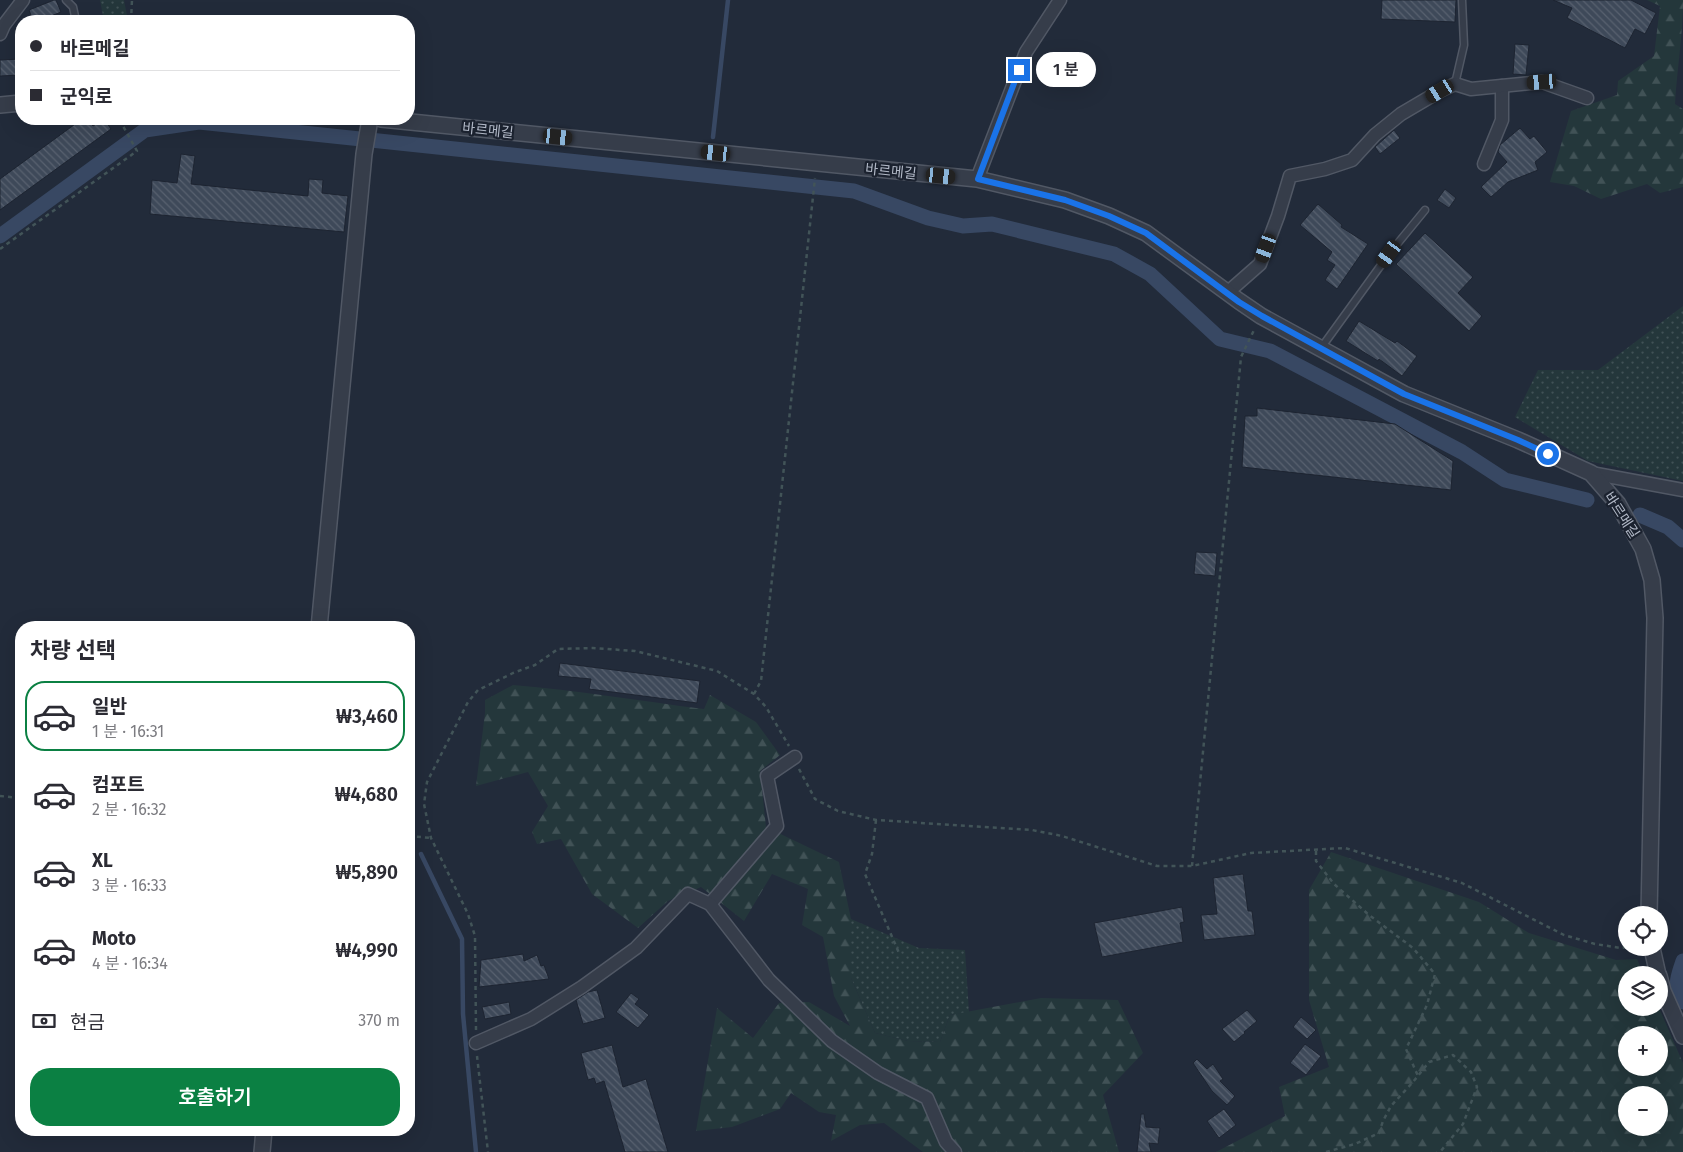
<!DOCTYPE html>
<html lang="ko">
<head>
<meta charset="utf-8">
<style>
  body { margin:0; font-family:"Fira Sans","Noto Sans KR",sans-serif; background:#f7f7f7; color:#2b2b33; height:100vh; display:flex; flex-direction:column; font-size:19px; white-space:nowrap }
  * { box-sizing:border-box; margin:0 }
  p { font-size:16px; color:#7c7c81 }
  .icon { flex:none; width:28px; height:28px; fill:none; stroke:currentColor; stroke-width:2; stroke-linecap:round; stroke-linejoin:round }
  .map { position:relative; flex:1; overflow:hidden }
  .side { position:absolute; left:15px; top:621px; width:400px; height:515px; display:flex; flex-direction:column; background:#fff; border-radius:20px; box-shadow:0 5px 20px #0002 }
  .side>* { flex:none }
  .top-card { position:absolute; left:15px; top:15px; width:400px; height:110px; border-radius:20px; box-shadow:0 5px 20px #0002; display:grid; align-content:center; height:110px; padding:0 15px; background:#fff }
  .tools { position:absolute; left:1618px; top:906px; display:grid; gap:10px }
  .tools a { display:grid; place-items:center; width:50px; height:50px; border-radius:50%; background:#fff; box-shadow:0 5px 20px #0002; font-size:25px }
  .end { position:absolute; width:22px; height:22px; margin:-11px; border:6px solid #1a73e8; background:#fff; box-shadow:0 0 0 2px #fff }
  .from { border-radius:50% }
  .bubble { position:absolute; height:35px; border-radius:18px; background:#fff; box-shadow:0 5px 20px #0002; font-size:16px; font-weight:600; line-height:35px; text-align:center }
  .car { position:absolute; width:15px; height:30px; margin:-15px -8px; border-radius:6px; box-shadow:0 0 4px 1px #0007; background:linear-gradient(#222 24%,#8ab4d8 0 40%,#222 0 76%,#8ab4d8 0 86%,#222 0) }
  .top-card b { display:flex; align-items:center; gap:18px; height:48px; font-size:19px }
  .top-card b+b { border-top:1px solid #e1e1e2 }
  .top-card i { width:12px; height:12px; background:#2b2b33 }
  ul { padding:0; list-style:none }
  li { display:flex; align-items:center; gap:15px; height:70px; margin:0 10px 8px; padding:0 5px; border:2px solid transparent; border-radius:20px }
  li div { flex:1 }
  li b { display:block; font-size:19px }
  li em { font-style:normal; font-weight:600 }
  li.active { border-color:#0b8043 }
  li>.icon { width:45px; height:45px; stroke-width:1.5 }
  h2 { padding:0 15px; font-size:22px; line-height:60px }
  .pay { display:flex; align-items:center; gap:12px; height:55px; padding:0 15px; font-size:19px }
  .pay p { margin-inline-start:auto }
  .primary-button { display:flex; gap:10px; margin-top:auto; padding:10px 15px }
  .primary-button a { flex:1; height:58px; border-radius:20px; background:#0b8043; color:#fff; font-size:20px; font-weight:600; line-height:58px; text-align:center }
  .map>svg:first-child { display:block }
  .grass { fill:url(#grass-dots) }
  .forest { fill:url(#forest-firs); fill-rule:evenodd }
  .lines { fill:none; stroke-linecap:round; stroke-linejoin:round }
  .stream { stroke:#384863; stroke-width:4.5 }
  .canal { stroke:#384863; stroke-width:15 }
  .building { fill:url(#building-back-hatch); stroke:#1d2431 }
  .service-casing { stroke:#515865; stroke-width:9 }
  .minor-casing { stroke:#515865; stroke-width:15 }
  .tertiary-casing { stroke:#515865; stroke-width:18 }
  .path { stroke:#425458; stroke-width:2.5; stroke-dasharray:4 4; stroke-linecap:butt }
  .service { stroke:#363d4a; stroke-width:6 }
  .minor { stroke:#363d4a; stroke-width:12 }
  .tertiary { stroke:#363d4a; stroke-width:15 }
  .route { stroke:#1a73e8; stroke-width:6 }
  .labels { text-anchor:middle; stroke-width:4.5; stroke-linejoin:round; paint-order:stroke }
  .street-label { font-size:14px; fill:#b1b8c6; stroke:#1b222f }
</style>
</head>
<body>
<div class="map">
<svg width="1683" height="1152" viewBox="0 0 1683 1152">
  <defs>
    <pattern id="grass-dots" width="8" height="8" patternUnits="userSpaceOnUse" patternTransform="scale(1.25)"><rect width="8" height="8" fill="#24373b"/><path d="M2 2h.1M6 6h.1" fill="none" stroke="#415256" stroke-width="1.8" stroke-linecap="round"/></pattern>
    <pattern id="forest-firs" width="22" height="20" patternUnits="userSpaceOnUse" patternTransform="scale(1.25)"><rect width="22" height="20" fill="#24373b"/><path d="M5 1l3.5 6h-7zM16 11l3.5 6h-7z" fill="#415256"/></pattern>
    <pattern id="building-back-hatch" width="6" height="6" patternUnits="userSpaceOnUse" patternTransform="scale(1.25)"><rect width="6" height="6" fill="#3e4959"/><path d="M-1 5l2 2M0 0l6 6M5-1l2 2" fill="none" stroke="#58616f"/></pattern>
  </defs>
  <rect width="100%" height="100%" fill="#222b3a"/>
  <g class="grass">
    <polygon points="100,0 124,0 128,21 104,21"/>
    <polygon points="1683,306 1683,481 1588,461 1515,417 1538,370 1598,370"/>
    <polygon points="851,919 919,948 965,950 969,1012 950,1015 940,1042 908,1041 875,1033 851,978"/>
  </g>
  <g class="forest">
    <path d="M1647 0H1683C1683 35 1677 69 1675 104L1683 109V187L1660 193 1647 184 1601 199 1574 186 1550 182 1571 111 1617 95 1618 81 1654 56 1660 6Z"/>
    <path d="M513 685C577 690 640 701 704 709L710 695 756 722 780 755 760 771 766 827 839 862 851 919V978L875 1033 908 1041 940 1042 950 1015 1041 998 1118 1000 1143 1053 1103 1095 1119 1152H923L884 1123 860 1125 831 1141 836 1115 819 1112 791 1093 780 1109 732 1127 696 1131 717 1008 753 1038 779 1003 809 1002 850 1026 834 996 823 937 802 925 808 889 772 874 744 921 701 887 668 901 638 928 592 894 561 839 537 844 532 832 548 806 528 772 476 786 485 713V700Z"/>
    <path d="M1331 852 1479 902 1529 933 1616 960 1637 959 1644 975H1626V1008H1659L1683 1063V1152H1216L1285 1116 1279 1087 1329 1067 1309 1000V890ZM1626 1035H1659V1068H1626ZM1626 1095H1659V1128H1626Z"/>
  </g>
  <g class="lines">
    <g class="stream">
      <polyline points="713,137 728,0"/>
      <polyline points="421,854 462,939 463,1014 476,1152"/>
    </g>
    <g class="canal">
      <polyline points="0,236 145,130 199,122 854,191 928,218 963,226 992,224 1114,254 1150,274 1220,339 1270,351 1462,452 1505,480 1587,500"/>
      <polyline points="1640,515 1668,527 1683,540"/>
      <path d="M1683 961C1677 979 1674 984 1683 1002"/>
    </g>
  </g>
  <g class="building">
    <polygon points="54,0 56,0 61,12 39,21 33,21 29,10"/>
    <polygon points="1382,0 1456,0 1455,22 1381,19"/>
    <polygon points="1553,0 1631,0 1656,13 1645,34 1635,29 1625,48 1567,18 1572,8"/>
    <polygon points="1515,44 1529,45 1526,75 1513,74"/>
    <polygon points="21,59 21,75 0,76 0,60"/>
    <polygon points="82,119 87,119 93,126 104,119 111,129 0,210 0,179"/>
    <polygon points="1520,128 1530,139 1534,136 1547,152 1535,162 1538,170 1508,182 1491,197 1481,187 1507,162 1498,152 1500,145"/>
    <polygon points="1394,130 1400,138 1380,154 1375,147"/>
    <polygon points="181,154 195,156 191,184 308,196 309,179 323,180 322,193 348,196 344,232 150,214 152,180 177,183"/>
    <polygon points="1445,189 1456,198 1449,208 1437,200"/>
    <polygon points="1318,204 1342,225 1341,227 1368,244 1337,289 1325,280 1335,265 1327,260 1332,252 1300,225"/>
    <polygon points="1425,233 1473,277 1458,293 1482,316 1469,331 1396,264"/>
    <polygon points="1359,321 1395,343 1397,341 1417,356 1402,376 1379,359 1378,361 1346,341"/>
    <polygon points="1257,408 1395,424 1453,461 1451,490 1242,467 1245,416 1257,416"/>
    <polygon points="1196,552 1217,553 1215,576 1194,574"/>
    <polygon points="560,663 700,681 697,703 589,689 591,679 558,676"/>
    <polygon points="1243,874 1248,911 1252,911 1255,935 1204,940 1201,915 1217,914 1213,878"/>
    <polygon points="1182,907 1184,922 1180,923 1183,942 1102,957 1094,923"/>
    <polygon points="523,954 524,961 537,955 541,966 544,965 549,979 479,987 481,960"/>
    <polygon points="597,990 605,1018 583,1024 576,1000 588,992"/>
    <polygon points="631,993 639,999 635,1004 649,1015 638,1028 616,1012"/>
    <polygon points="509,1002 511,1014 485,1019 482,1007"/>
    <polygon points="1247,1010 1257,1021 1244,1032 1245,1033 1234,1042 1222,1029"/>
    <polygon points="1301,1017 1316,1030 1307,1039 1293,1027"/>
    <polygon points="1305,1044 1321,1056 1306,1075 1290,1063"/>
    <polygon points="612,1045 623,1087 646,1079 668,1152 625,1152 604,1081 596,1084 594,1078 588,1080 581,1053"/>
    <polygon points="1197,1059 1207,1069 1213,1064 1223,1079 1220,1081 1235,1096 1227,1105 1212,1091 1193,1063"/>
    <polygon points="1224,1109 1236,1125 1219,1138 1207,1121"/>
    <polygon points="1141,1114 1144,1114 1146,1127 1160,1128 1158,1144 1149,1143 1151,1152 1137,1152"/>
  </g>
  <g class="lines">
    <g class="service-casing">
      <g id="service">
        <polyline points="66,0 73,7 76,21"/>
        <polyline points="1455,84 1464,45 1462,0"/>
        <polyline points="1321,348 1389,254 1425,210"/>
      </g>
    </g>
    <g class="minor-casing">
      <g id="minor">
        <polyline points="0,34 4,25 23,0"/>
        <polyline points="1484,164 1502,120 1502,86"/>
        <polyline points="977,179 1026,52 1060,0"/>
        <polyline points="1227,293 1260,264 1278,216 1290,176 1325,169 1352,160 1375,135 1401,114 1440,91 1455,84 1471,89 1542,82 1587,98"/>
        <polyline points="1591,473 1683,490"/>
        <polyline points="710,904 777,826 767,776 795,757"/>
        <polyline points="476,1043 531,1019 582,987 636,948 688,894 710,904 769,980 832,1041 878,1073 927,1098 946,1142 955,1152"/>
      </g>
    </g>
    <g class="tertiary-casing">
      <g id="tertiary">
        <polyline points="0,105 21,103"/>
        <polyline points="381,119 977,179 1065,200 1109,216 1146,233 1239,301 1261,316 1404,394 1518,440 1591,473 1618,504 1643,549 1652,580 1655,618 1649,915"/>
        <polyline points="319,628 364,154 370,119"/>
        <polyline points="1652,948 1658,975"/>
        <polyline points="1659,976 1663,991 1683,1036"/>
        <polyline points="262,1152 264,1130"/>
      </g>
    </g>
    <g class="path">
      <polyline points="131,21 132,0"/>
      <polyline points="0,249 137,151 119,119"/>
      <polyline points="754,694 761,681 815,178"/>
      <polyline points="799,769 815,799 838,811 876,820 1032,830 1062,836 1157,866 1192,866 1251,853 1345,848 1462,883 1564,935 1595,944 1621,948 1626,947"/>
      <polyline points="0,796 21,798"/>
      <polyline points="876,820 872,854 865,874 899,953"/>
      <polyline points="409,836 431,838"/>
      <polyline points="1316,851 1316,861 1334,884 1369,915 1413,948 1435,974 1427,1005 1406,1049 1418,1076"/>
      <polyline points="1192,866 1241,357 1255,328"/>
      <polyline points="476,1030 475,936 468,914 431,838 424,804 427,782 468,702 478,690 513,673 535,665 558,649 593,648 635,651 717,671 754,694 766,707 789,746"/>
      <polyline points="477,1056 488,1152"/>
      <polyline points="1326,1152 1355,1144 1379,1133 1383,1121 1391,1106 1413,1082 1429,1062 1453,1055 1471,1072 1477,1087 1463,1124 1440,1152"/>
    </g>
    <use href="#service" class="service"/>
    <use href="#minor" class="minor"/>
    <use href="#tertiary" class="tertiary"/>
  </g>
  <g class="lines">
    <polyline class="route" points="1019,70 978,179 1065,200 1109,216 1146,233 1239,302 1262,316 1404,394 1518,440 1548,454"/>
  </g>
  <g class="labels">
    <g class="street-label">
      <text transform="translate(488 130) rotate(6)" y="5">바르메길</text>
      <text transform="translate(891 171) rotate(6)" y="5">바르메길</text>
      <text transform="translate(1622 515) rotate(57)" y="5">바르메길</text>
    </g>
  </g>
</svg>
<div class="tools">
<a><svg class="icon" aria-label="locate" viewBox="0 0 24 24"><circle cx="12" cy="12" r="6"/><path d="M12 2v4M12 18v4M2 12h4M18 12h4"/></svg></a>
<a><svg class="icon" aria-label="layers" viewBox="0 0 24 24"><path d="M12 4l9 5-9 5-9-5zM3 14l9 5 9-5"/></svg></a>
<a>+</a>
<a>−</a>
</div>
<i class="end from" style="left:1548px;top:454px"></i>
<i class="end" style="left:1019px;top:70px"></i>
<div class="bubble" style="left:1036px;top:52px;width:60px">1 분</div>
<i class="car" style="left:1542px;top:82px;rotate:266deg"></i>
<i class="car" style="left:1440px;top:91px;rotate:239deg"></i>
<i class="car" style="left:558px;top:137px;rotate:96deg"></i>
<i class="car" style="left:716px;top:153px;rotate:276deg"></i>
<i class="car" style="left:941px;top:176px;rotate:96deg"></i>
<i class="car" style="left:1266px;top:248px;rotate:200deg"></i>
<i class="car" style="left:1389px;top:254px;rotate:216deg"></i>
<div class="top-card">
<b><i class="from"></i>바르메길</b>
<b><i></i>군익로</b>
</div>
<section class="side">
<h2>차량 선택</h2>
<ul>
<li class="active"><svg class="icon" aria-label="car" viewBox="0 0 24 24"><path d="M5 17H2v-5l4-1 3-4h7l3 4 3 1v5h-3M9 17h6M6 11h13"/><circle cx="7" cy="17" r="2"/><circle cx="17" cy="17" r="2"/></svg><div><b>일반</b><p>1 분 · 16:31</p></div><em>₩3,460</em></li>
<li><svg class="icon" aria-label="car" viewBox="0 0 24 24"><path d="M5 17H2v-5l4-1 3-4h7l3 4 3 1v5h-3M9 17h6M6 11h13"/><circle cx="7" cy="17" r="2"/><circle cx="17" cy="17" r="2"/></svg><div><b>컴포트</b><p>2 분 · 16:32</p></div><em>₩4,680</em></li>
<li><svg class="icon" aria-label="car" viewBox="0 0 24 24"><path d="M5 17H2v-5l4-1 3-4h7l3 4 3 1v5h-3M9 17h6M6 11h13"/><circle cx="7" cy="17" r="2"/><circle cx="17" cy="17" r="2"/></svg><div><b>XL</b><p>3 분 · 16:33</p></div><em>₩5,890</em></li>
<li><svg class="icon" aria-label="car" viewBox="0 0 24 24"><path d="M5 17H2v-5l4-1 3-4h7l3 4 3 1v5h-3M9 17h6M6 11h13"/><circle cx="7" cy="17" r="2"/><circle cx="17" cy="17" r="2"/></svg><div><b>Moto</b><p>4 분 · 16:34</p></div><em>₩4,990</em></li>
</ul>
<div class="pay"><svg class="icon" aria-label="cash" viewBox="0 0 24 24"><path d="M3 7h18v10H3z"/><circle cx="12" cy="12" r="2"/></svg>현금<p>370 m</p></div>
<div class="primary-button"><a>호출하기</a></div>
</section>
</div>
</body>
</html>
